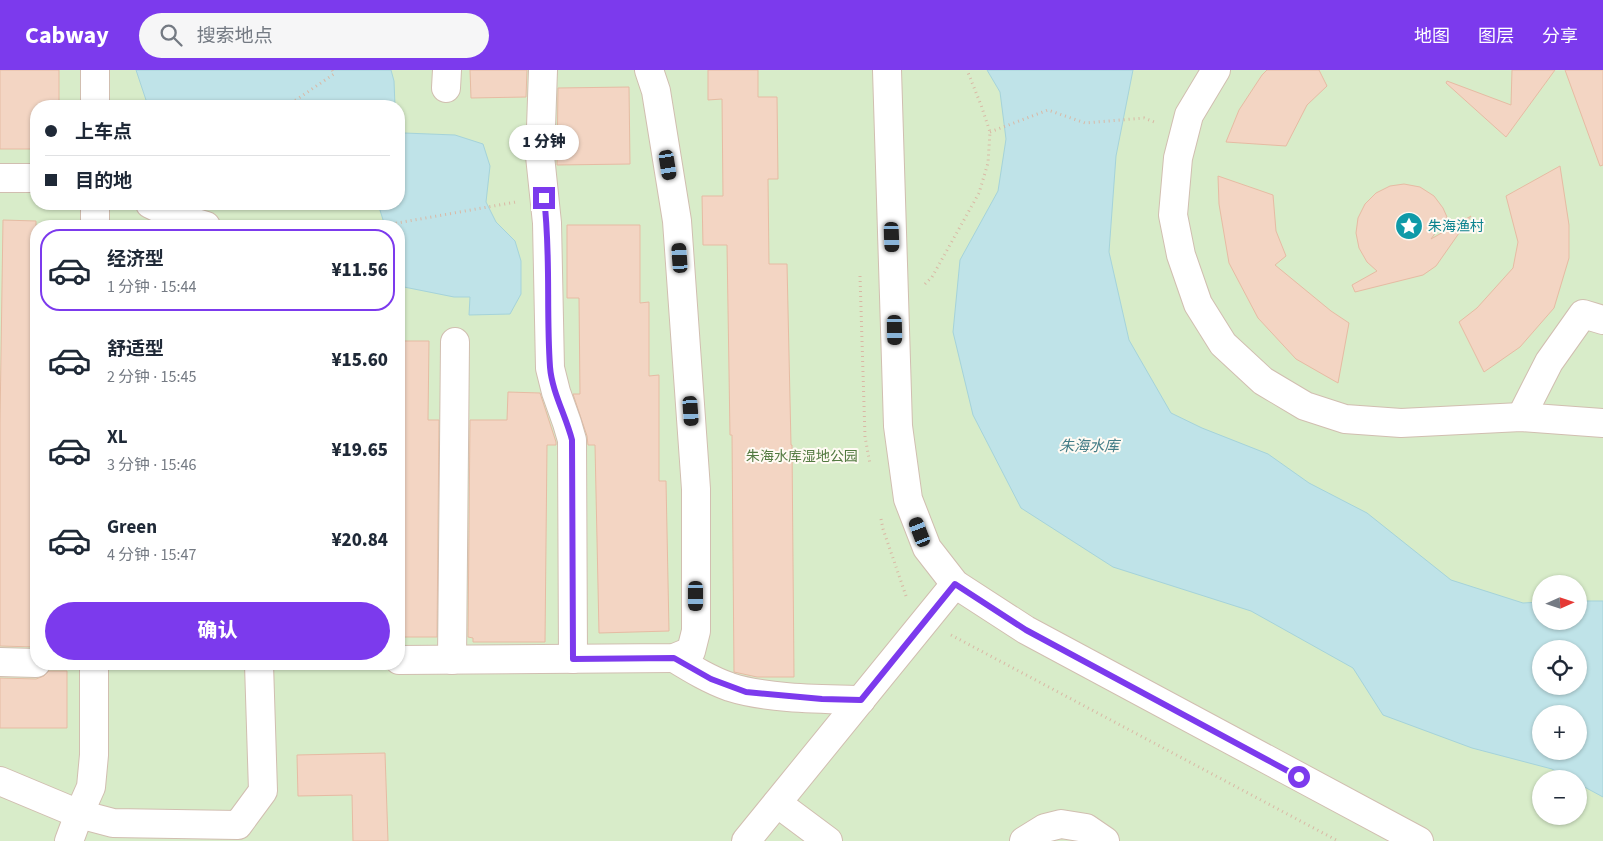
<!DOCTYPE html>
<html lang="zh">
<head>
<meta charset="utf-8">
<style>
  body { margin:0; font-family:"Source Sans 3","Noto Sans SC",sans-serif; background:#f6f6f7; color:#1f2937; height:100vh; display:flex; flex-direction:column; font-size:19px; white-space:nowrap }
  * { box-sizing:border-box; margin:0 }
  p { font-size:16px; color:#747a83 }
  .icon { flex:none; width:28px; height:28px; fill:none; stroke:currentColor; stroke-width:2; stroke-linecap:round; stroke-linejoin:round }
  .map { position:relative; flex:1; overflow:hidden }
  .panel { position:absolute; left:30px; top:150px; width:375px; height:450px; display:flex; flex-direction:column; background:#fff; border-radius:20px; box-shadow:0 1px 4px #0004 }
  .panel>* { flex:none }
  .guide { position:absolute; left:30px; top:30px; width:375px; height:110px; border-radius:20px; box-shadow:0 1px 4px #0004; display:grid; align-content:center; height:110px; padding:0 15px; background:#fff }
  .needle { width:32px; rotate:87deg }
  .buttons { position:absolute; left:1532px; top:505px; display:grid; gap:10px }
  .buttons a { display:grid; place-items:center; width:55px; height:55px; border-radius:50%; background:#fff; box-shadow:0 1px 4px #0004; font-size:25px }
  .end { position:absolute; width:22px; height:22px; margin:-11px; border:6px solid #7c3aed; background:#fff; box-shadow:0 0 0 2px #fff }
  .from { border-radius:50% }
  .bubble { position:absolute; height:35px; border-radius:18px; background:#fff; box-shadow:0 1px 4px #0004; font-size:16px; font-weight:800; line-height:35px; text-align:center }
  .car { position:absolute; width:15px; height:30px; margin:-15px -8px; border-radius:6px; box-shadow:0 0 4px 1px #0007; background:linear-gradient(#222 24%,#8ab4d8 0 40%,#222 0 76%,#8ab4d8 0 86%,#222 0) }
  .guide b { display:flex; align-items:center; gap:18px; height:48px; font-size:19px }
  .guide b+b { border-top:1px solid #e0e1e3 }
  .guide i { width:12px; height:12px; background:#1f2937 }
  ul { padding:9px 0 0; list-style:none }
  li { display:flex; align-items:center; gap:15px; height:82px; margin:0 10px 8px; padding:0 5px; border:2px solid transparent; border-radius:20px }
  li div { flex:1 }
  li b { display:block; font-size:19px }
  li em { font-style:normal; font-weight:800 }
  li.current { border-color:#7c3aed }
  li>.icon { width:45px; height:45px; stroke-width:1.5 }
  .primary-button { display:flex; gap:10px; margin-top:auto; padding:10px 15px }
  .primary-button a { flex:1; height:58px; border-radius:30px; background:#7c3aed; color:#fff; font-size:20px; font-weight:800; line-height:58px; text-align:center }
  header { display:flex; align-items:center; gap:30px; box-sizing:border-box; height:70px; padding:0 25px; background:#7c3aed; color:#fff }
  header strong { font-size:24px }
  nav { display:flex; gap:28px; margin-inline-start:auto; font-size:18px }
  .search { width:350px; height:45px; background:#f6f6f7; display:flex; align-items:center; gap:12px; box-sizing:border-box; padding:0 18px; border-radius:28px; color:#747a83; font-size:19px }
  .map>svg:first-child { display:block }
  .green { fill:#d8ecc9; fill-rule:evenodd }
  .water { fill:#bfe3e8; stroke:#a5d3da; fill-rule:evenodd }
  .building { fill:#f3d5c3; stroke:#e6bba3 }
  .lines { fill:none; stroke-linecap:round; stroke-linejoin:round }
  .minor-casing { stroke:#d1beb0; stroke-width:30 }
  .path { stroke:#d9b8a5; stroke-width:3; stroke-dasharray:1 4; stroke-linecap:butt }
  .minor { stroke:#fff; stroke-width:28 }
  .route { stroke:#7c3aed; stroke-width:6 }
  .labels { text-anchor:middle; stroke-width:4; stroke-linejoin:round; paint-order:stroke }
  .culture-label { font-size:14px; fill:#0d838f; stroke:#fffaf3; text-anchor:start }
  .park-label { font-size:14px; fill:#537a41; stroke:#fffaf3 }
  .water-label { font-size:15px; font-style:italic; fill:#437c86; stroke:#fffaf3 }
</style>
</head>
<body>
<header>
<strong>Cabway</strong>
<div class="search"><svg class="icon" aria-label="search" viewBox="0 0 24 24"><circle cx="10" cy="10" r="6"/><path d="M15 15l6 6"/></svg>搜索地点</div>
<nav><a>地图</a><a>图层</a><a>分享</a></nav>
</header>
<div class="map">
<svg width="1603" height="771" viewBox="0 0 1603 771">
  <rect width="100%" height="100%" fill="#fdf6ec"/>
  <path class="green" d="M0 0H1603V771H0ZM36 36H399V134H36ZM36 156H399V594H36ZM1541 514H1579V551H1541ZM1541 579H1579V616H1541ZM1541 644H1579V681H1541ZM1541 709H1579V746H1541Z"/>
  <g class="water">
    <polygon points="136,0 391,0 394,11 395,36 148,36"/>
    <path d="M987 0H1133L1116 86 1109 182 1129 270 1171 343 1202 358 1268 384 1309 413 1367 443 1451 510 1523 533 1541 532V551H1579V531H1603V727L1579 714V709H1570L1552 699 1472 678 1383 645 1353 598 1251 541 1113 497 1021 438 973 345 953 262 960 190 998 121 1006 69 1000 22ZM1541 579H1579V616H1541ZM1541 644H1579V681H1541Z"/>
    <polygon points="399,54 404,63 455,65 483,74 490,96 486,132 496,152 515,171 521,191 521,224 510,244 469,245 470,227 454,227 399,216 399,156 385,156 378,134 399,134"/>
  </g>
  <g class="building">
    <polygon points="0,0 59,0 59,36 36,36 36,79 0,79"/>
    <polygon points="470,0 527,0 526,27 471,28"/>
    <polygon points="708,0 758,0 758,27 777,27 778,109 768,109 769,194 787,194 791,375 792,375 794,607 757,607 734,602 732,365 730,365 727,175 703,175 702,126 723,126 722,29 708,30"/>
    <polygon points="1267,0 1319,0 1327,16 1307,35 1286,76 1226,72 1239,40 1262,5"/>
    <polygon points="1512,0 1555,0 1506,67 1446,13 1447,11 1511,35"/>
    <polygon points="1565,0 1603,0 1603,95 1600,96"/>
    <polygon points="629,17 630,94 557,95 558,18"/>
    <polygon points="1560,96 1569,155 1569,188 1554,238 1520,277 1484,302 1459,252 1477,238 1513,198 1518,172 1506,126"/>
    <polygon points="1218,106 1273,125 1276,161 1286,186 1275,195 1331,241 1349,253 1338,313 1296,289 1258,248 1229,193 1219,134"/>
    <polygon points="1404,114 1420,117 1434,126 1443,138 1447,147 1431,169 1471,146 1436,196 1423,205 1355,222 1352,215 1377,201 1367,192 1359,178 1356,163 1358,148 1365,134 1376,123 1390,116"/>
    <polygon points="3,150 36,151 36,577 0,576 0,352"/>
    <polygon points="567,155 640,155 640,233 649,232 649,306 659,305 659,411 666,411 669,561 599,563 595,375 588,375 587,366 573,324 580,324 579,228 567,228"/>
    <polygon points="399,271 429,271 428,350 439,350 437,567 399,567"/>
    <polygon points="508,322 540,323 556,372 556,375 547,375 545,572 473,572 473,568 468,567 470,350 507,350"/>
    <polygon points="49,601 67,601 67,658 0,658 0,608 36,609 44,606"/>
    <polygon points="385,683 388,771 353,771 352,725 298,726 297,685"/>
  </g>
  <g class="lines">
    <g class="minor-casing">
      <g id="minor">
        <polyline points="543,0 540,86 547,153 550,298 556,322 567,353 572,370 573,589"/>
        <polyline points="887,0 898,356 908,429 927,478 955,514 1026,560 1419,771"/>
        <polyline points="1216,0 1189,45 1178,88 1173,145 1181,185 1198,234 1223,274 1263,311 1305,336 1345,349 1401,353 1521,347 1603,353"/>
        <polyline points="446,18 447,0"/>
        <polyline points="95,36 95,0"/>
        <polyline points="0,108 36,108"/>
        <polyline points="150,134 179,148 206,156"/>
        <polyline points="95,156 95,134"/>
        <polyline points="1521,347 1549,292 1583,244 1603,250"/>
        <path d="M674 588C692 599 710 610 730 617 767 629 822 629 861 630"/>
        <polyline points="399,590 674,588 691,581 696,561 696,419 677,151 656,21 649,0"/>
        <polyline points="452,590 455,272"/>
        <polyline points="0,592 36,593"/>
        <polyline points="0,711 79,744 113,753 238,755 263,721 259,594"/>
        <polyline points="777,733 828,771"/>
        <polyline points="69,771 79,744 91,717 94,685 94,594"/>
        <polyline points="746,771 955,514"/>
        <polyline points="1024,771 1045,758 1061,754 1086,758 1105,771"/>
      </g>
    </g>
    <g class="path">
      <polyline points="287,36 334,4 332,0"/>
      <polyline points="990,62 1048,40 1085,53 1144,48 1157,53"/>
      <polyline points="386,155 516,132"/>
      <polyline points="860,206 865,367 870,394"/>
      <polyline points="925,214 932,207 979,123 988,93 990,62 981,35 967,0"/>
      <polyline points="881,449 883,459 906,526"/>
      <polyline points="951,565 1338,771"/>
    </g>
    <use href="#minor" class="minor"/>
  </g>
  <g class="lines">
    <path class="route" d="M544 128C551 184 546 240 550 297 552 322 566 346 572 370L573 589 674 588 711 609 746 622 822 629 861 630 955 514 1026 560 1299 707"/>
  </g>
  <defs>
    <g id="sight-disc" transform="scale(1.4375)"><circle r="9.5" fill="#0f9aa8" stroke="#fffaf3"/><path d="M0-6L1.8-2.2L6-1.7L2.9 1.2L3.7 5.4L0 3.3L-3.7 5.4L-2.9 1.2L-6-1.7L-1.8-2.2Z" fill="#fff"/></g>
  </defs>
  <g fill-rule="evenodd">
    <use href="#sight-disc" x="1409" y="156"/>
  </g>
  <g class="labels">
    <g class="culture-label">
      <text x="1428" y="161">朱海渔村</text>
    </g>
    <g class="park-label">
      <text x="802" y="391">朱海水库湿地公园</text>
    </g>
    <g class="water-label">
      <text x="1089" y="381">朱海水库</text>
    </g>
  </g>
</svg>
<div class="buttons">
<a><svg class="needle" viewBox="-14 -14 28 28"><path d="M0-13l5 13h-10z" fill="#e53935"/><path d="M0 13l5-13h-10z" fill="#747a83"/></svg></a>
<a><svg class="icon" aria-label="locate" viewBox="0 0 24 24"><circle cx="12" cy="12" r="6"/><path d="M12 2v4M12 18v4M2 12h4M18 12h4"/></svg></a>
<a>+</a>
<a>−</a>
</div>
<i class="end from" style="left:1299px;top:707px"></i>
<i class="end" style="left:544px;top:128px"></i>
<div class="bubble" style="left:509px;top:55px;width:70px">1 分钟</div>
<i class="car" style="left:668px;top:95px;rotate:171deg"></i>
<i class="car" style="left:892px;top:167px;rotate:178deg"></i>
<i class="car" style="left:680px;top:188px;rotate:356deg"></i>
<i class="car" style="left:895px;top:260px;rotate:179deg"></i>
<i class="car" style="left:691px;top:341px;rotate:176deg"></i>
<i class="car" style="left:920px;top:462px;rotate:339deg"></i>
<i class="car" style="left:696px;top:526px;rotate:180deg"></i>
<div class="guide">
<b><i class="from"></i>上车点</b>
<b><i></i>目的地</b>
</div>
<section class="panel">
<ul>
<li class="current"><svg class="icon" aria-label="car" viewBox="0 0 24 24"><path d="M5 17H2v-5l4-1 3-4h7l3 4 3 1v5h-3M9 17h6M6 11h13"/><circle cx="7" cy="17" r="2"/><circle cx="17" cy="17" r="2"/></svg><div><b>经济型</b><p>1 分钟 · 15:44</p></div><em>¥11.56</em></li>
<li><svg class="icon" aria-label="car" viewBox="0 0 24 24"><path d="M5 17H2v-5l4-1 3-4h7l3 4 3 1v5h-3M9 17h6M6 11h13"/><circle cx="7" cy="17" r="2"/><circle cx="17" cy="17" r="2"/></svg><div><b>舒适型</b><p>2 分钟 · 15:45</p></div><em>¥15.60</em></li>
<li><svg class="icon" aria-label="car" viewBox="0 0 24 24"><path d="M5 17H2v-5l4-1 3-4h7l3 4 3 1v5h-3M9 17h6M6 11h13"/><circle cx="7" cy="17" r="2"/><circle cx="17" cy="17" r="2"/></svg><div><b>XL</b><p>3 分钟 · 15:46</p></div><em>¥19.65</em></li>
<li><svg class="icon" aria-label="car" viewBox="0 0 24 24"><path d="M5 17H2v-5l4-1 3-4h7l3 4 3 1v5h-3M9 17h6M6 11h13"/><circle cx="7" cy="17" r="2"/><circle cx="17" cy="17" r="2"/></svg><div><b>Green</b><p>4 分钟 · 15:47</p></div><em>¥20.84</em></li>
</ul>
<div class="primary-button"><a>确认</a></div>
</section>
</div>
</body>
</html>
